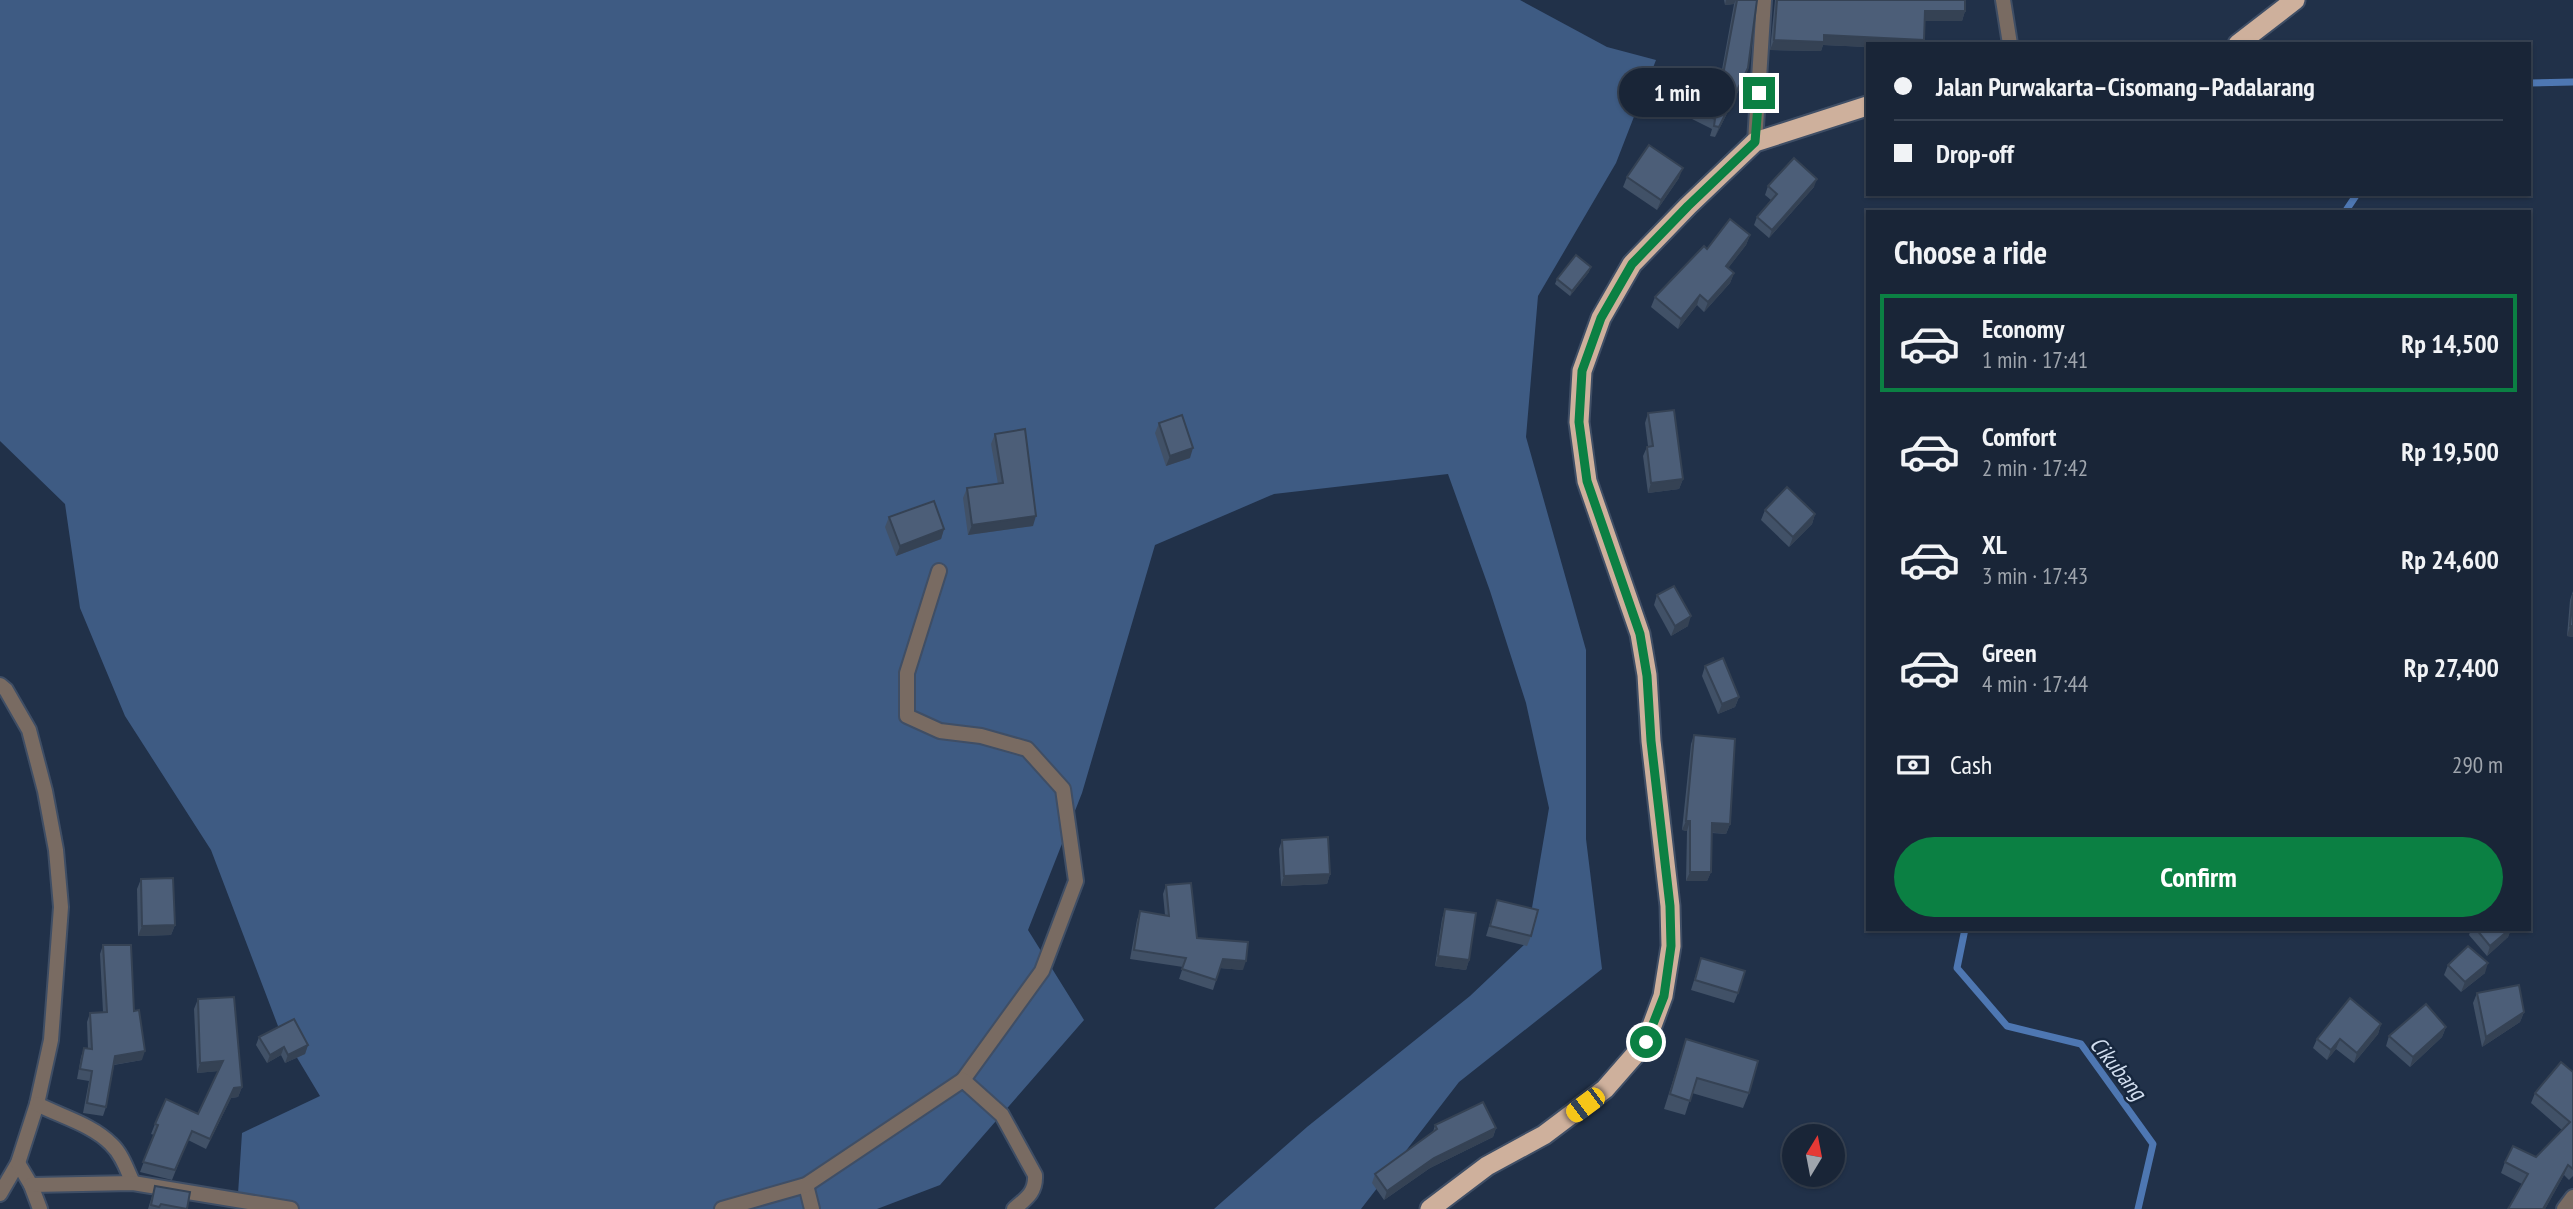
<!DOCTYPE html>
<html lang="en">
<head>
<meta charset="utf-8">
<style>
  body { margin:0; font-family:"PT Sans Narrow",sans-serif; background:#263142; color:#f1f3f6; height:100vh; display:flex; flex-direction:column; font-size:26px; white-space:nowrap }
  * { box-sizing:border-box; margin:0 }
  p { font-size:23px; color:#9fa5ad }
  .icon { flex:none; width:38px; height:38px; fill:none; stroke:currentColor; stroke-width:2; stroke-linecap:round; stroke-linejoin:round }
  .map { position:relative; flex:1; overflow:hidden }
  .drawer { position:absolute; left:1866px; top:210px; width:665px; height:721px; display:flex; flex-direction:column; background:#192537; border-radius:0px; box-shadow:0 2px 5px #0004,0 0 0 2px #374252 }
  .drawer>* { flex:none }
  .hud { position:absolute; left:1866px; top:42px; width:665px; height:154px; border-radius:0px; box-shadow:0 2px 5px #0004,0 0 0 2px #374252; display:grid; align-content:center; height:154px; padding:0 28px; background:#192537 }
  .needle { width:46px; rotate:10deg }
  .tools { position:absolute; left:1782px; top:1124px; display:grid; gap:14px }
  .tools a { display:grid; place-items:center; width:63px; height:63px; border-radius:50%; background:#192537; box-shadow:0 2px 5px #0004,0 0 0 2px #374252; font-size:35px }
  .end { position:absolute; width:32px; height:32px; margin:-16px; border:9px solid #0b8043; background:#fff; box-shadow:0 0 0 4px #fff }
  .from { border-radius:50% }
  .bubble { position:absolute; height:49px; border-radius:24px; background:#192537; box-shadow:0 2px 5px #0004,0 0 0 2px #374252; font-size:23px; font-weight:700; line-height:49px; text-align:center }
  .car { position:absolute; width:21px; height:42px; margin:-21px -10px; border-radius:9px; box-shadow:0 0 5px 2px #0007; background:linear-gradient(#f5c518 24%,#345 0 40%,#f5c518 0 76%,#345 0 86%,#f5c518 0) }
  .hud b { display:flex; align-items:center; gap:24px; height:66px; font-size:26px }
  .hud b+b { border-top:2px solid #374252 }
  .hud i { width:18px; height:18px; background:#f1f3f6 }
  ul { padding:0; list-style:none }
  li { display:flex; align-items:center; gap:21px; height:98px; margin:0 14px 10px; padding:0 14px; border:4px solid transparent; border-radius:0px }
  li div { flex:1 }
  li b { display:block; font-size:26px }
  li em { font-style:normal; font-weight:700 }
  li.selected { border-color:#0b8043 }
  li>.icon { width:63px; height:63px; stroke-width:1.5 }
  h2 { padding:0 28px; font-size:32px; line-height:84px }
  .pay { display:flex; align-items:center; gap:18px; height:77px; padding:0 28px; font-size:26px }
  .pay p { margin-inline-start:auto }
  .primary-button { display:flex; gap:14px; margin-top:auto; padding:14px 28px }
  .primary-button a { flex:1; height:80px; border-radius:42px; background:#0b8043; color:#fff; font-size:28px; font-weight:700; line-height:80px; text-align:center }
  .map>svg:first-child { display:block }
  .green { fill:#3e5b83 }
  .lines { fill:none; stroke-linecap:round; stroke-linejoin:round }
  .stream { stroke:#4e77b2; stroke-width:7 }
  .minor-casing { stroke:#3f4e65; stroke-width:18 }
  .trunk-casing { stroke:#3f4e65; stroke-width:23 }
  .minor { stroke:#796b62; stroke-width:14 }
  .trunk { stroke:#ceb09c; stroke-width:19 }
  .wall { fill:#415167 }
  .shaded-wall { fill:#354254 }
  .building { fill:#4c5e78; stroke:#354254; stroke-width:2 }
  .route { stroke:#0b8043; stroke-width:9 }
  .labels { text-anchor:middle; stroke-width:5; stroke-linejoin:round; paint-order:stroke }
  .water-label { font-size:23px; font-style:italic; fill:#d2deef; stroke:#17273e }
</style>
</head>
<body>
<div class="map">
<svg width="2573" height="1209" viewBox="0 0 2573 1209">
  <rect width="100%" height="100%" fill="#213149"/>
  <polygon class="green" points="0,0 1520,0 1607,47 1656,60 1616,163 1538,296 1526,437 1586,650 1586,839 1602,969 1459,1082 1361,1209 1214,1209 1307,1127 1470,996 1526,943 1549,808 1526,703 1490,591 1448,474 1274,494 1155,545 1082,793 1028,930 1084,1020 940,1185 877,1209 237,1209 242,1133 320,1096 278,1026 211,850 125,716 80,608 65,504 0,441"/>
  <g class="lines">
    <g class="stream">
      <polyline points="2529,83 2573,82"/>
      <polyline points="2345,212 2357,194"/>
      <polyline points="1965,929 1957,968 2007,1026 2081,1044 2153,1144 2138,1209"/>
    </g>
    <g class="minor-casing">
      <g id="minor">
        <polyline points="2003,0 2010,44"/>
        <polyline points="1755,142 1764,0"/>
        <polyline points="939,571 907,673 907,716 940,731 981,736 1027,749 1063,789 1076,881 1042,971 963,1080"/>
        <polyline points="0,685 6,690 29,730 45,791 56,850 61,907 51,1040 37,1104 18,1163 0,1194"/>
        <path d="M37 1104C60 1116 93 1125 111 1144 122 1154 127 1170 133 1183"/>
        <polyline points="18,1163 31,1185 40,1209"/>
        <polyline points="31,1185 133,1183 291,1209"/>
        <polyline points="806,1185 812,1209"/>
        <path d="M722 1209 806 1185 963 1080 1002 1115 1035 1175C1036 1192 1027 1198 1014 1209"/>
        <polyline points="2564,1209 2573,1197"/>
      </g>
    </g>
    <g class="trunk-casing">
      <g id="trunk">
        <polyline points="2238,44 2295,0"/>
        <polyline points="1430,1209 1487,1166 1544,1135 1605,1089 1646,1042 1663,996 1671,946 1670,906 1651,741 1647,675 1640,634 1587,481 1579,422 1582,371 1601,318 1632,264 1688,206 1755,142 1867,106"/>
      </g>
    </g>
    <use href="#minor" class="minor"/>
    <use href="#trunk" class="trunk"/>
  </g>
  <g class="wall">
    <polygon points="1724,0 1757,0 1748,68 1745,78 1715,137 1710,136 1712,129 1686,116 1689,106 1721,75 1734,4 1725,5"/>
    <polygon points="1775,0 1965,0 1965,11 1962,21 1925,21 1867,44 1867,47 1823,45 1821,51 1770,50"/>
    <polygon points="1627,177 1679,178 1657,210 1623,187"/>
    <polygon points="1768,186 1814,187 1769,238 1754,225 1757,217 1771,200 1765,195"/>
    <polygon points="1750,235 1746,245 1728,268 1734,273 1730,283 1704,312 1697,305 1678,329 1651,307 1655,297 1707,249"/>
    <polygon points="1589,272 1570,296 1555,284 1557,279"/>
    <polygon points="1648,413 1683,479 1679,489 1648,493 1643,456 1647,447 1648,446 1645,423"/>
    <polygon points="1159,423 1190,458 1166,466 1155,433"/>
    <polygon points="995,434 1033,526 968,535 963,498 967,488 998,484 991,444"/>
    <polygon points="1765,510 1815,514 1812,524 1789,547 1761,520"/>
    <polygon points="889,517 944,529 941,539 896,556 885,527"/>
    <polygon points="2573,591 2573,637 2567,636 2570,600"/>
    <polygon points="1657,595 1688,626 1671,636 1654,605"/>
    <polygon points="1705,666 1739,697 1735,707 1718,714 1702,676"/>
    <polygon points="1694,735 1730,824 1726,834 1712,833 1711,872 1707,881 1686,881 1687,831 1682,830 1691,744"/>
    <polygon points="1282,840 1330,874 1327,884 1281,886 1279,849"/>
    <polygon points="141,879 175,925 171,935 138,936 137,889"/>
    <polygon points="1166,885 1197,938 1243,970 1220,968 1213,990 1179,979 1183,967 1130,959 1137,920 1140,911 1165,915 1163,894"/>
    <polygon points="1497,900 1531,936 1527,946 1486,936"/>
    <polygon points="1445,909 1469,960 1466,970 1435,966 1442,919"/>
    <polygon points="2471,929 2511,929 2508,937 2487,956 2469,935"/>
    <polygon points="103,945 134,1011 142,1060 114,1065 106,1107 103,1116 83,1113 89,1081 77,1079 81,1057 84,1048 88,1049 87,1022 90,1013 103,1012 100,954"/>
    <polygon points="1701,958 1738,993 1734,1003 1691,990"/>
    <polygon points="2448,965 2485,973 2461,992 2444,975"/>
    <polygon points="2477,993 2524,1012 2520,1022 2482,1047 2473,1003"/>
    <polygon points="198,999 242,1087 238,1097 231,1098 206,1149 188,1140 172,1180 140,1172 154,1135 151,1134 155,1124 198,1114 218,1071 197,1073 194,1009"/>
    <polygon points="2381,1024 2378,1034 2354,1063 2336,1049 2327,1060 2313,1048 2317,1039"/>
    <polygon points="2446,1027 2442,1037 2410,1067 2386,1046 2389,1036"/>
    <polygon points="259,1037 308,1045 305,1054 285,1063 281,1055 267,1063 256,1045"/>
    <polygon points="1686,1039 1749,1093 1743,1108 1692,1093 1685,1115 1664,1109"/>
    <polygon points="2573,1072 2573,1176 2569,1180 2564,1175 2545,1209 2508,1209 2522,1184 2501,1173 2505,1162 2536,1157 2562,1130 2531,1103 2535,1093"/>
    <polygon points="1435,1125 1496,1128 1493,1137 1430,1168 1384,1200 1372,1183 1375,1174 1433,1132"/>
    <polygon points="155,1186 187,1209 148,1209"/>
  </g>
  <g class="shaded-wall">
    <polygon points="1726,0 1736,0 1734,4 1725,5"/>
    <polygon points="1925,11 1965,11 1962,21 1921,21"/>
    <polygon points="1824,35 1924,40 1923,44 1867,44 1867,47 1823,45 1821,51 1770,50 1774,40"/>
    <polygon points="1748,68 1745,78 1715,137 1719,127"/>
    <polygon points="1683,168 1679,178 1657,210 1661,200"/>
    <polygon points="1817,179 1814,187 1769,238 1772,230"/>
    <polygon points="1750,235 1746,245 1722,276 1726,266"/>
    <polygon points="1591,267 1589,272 1570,296 1572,291"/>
    <polygon points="1734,273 1730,283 1704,312 1708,302"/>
    <polygon points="1700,295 1697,305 1678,329 1681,319"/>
    <polygon points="1193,448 1190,458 1166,466 1170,456"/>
    <polygon points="1683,479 1679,489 1648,493 1651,483"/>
    <polygon points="1815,514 1812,524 1789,547 1793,537"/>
    <polygon points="1036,516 1033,526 968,535 972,525"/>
    <polygon points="944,529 941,539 896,556 900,546"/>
    <polygon points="1691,616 1688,626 1671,636 1675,626"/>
    <polygon points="2570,626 2573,626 2573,637 2567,636"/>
    <polygon points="1739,697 1735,707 1718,714 1722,704"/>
    <polygon points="1686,821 1690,821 1687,831 1682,830"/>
    <polygon points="1712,823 1730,824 1726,834 1708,832"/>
    <polygon points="1690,872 1711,872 1707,881 1686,881"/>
    <polygon points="1330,874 1327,884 1281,886 1284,876"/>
    <polygon points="175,925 171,935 138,936 142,926"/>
    <polygon points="2510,929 2511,929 2508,937 2487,956 2490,946"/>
    <polygon points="1438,956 1469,960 1466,970 1435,966"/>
    <polygon points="1223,959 1246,961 1243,970 1220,968"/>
    <polygon points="2488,963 2485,973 2461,992 2465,982"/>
    <polygon points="2524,1012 2520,1022 2482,1047 2486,1037"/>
    <polygon points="2381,1024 2378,1034 2354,1063 2357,1053"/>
    <polygon points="2446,1027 2442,1037 2410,1067 2413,1057"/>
    <polygon points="2340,1039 2336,1049 2327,1060 2331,1050"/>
    <polygon points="308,1045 305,1054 285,1063 288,1055"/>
    <polygon points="284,1047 281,1055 267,1063 270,1055"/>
    <polygon points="145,1051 142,1060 112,1065 115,1056"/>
    <polygon points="223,1061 219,1071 197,1073 200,1063"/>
    <polygon points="242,1087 238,1097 231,1098 206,1149 234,1088"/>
    <polygon points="1496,1128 1493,1137 1430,1168 1384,1200 1387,1191 1434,1158"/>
    <polygon points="2568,1165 2564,1175 2545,1209 2543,1209"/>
  </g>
  <g class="building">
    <polygon points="1737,0 1757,0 1748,68 1719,127 1714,126 1715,119 1689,106 1708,68 1723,75"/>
    <polygon points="1777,0 1965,0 1965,11 1925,11 1924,40 1824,35 1824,42 1774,40"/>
    <polygon points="1649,145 1683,168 1661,200 1627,177"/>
    <polygon points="1794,158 1817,179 1772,230 1757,217 1777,194 1768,186"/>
    <polygon points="1730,219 1750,235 1726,266 1734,273 1708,302 1700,295 1681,319 1655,297 1704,246 1707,249"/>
    <polygon points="1576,255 1591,267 1572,291 1557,279"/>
    <polygon points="1674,410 1683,479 1651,483 1647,447 1653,446 1648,413"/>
    <polygon points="1182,415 1193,448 1170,456 1159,423"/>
    <polygon points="1025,429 1036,516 972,525 967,488 1003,483 995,434"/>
    <polygon points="1787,487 1815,514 1793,537 1765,510"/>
    <polygon points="934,501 944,529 900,546 889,517"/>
    <polygon points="1674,586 1691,616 1675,626 1657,595"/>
    <polygon points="2573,594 2573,626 2570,626"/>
    <polygon points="1723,658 1739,697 1722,704 1705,666"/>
    <polygon points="1694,735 1735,739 1730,824 1712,823 1711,872 1690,872 1690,821 1686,821"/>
    <polygon points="1328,837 1330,874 1284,876 1282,840"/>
    <polygon points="173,878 175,925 142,926 141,879"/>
    <polygon points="1191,883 1197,938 1248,942 1246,961 1223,959 1216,980 1182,969 1186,958 1134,950 1140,911 1169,916 1166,885"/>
    <polygon points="1497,900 1538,910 1531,936 1490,926"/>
    <polygon points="1445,909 1476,913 1469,960 1438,956"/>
    <polygon points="2476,929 2510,929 2490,946"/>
    <polygon points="103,945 131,945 134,1011 139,1010 145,1051 115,1056 106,1107 87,1103 92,1071 80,1069 84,1048 92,1049 90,1013 107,1012"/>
    <polygon points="2468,946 2488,963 2465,982 2448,965"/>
    <polygon points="1701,958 1745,971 1738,993 1695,980"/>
    <polygon points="2519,985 2524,1012 2486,1037 2477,993"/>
    <polygon points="234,997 242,1087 234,1088 210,1139 192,1131 175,1170 143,1162 158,1125 155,1124 166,1099 198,1114 223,1061 200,1063 198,999"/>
    <polygon points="2350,998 2381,1024 2357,1053 2340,1039 2331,1050 2317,1039"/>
    <polygon points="2426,1004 2446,1027 2413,1057 2389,1036"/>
    <polygon points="294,1019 308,1045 288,1055 284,1047 270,1055 259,1037"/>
    <polygon points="1686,1039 1758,1061 1749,1093 1697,1078 1690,1101 1670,1094"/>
    <polygon points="2561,1062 2573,1072 2573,1169 2568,1165 2543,1209 2508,1209 2528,1174 2505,1162 2513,1146 2536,1157 2570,1122 2535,1093"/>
    <polygon points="1483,1102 1496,1128 1434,1158 1387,1191 1375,1174 1437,1129 1435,1125"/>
    <polygon points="155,1186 190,1192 187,1209 161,1204 159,1207 151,1205"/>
  </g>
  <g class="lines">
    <polyline class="route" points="1646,1042 1664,996 1671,946 1670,906 1651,741 1647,676 1640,634 1587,481 1579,422 1582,371 1601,318 1632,264 1688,206 1755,142 1759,93"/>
  </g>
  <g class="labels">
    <g class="water-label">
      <text transform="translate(2118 1068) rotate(51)" y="8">Cikubang</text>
    </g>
  </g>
</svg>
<div class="tools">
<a><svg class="needle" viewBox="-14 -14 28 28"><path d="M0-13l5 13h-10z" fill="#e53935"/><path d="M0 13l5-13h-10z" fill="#9fa5ad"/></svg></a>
</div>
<i class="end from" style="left:1646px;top:1042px"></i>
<i class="end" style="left:1759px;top:93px"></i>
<div class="bubble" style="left:1619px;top:68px;width:116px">1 min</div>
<i class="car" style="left:1585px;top:1105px;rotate:233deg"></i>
<div class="hud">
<b><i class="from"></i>Jalan Purwakarta–Cisomang–Padalarang</b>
<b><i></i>Drop-off</b>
</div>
<section class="drawer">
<h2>Choose a ride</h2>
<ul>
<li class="selected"><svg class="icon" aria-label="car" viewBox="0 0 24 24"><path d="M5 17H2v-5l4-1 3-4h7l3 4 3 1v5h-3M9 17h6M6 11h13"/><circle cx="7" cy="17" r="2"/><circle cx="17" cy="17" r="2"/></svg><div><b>Economy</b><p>1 min · 17:41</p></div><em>Rp 14,500</em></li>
<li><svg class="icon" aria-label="car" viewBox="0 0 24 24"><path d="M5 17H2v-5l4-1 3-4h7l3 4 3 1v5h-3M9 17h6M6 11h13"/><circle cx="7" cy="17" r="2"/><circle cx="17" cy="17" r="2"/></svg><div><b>Comfort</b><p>2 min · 17:42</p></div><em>Rp 19,500</em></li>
<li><svg class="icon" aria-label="car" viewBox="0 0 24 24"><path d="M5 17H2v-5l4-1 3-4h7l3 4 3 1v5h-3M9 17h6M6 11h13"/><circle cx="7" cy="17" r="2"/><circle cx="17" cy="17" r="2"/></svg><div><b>XL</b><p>3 min · 17:43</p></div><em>Rp 24,600</em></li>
<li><svg class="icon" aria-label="car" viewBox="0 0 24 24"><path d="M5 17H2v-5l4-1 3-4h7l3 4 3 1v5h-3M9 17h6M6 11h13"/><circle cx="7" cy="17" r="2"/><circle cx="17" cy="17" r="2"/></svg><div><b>Green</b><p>4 min · 17:44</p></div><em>Rp 27,400</em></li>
</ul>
<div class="pay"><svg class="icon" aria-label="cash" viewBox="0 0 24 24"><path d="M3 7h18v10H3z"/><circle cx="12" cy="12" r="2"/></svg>Cash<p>290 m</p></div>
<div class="primary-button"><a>Confirm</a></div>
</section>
</div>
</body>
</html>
